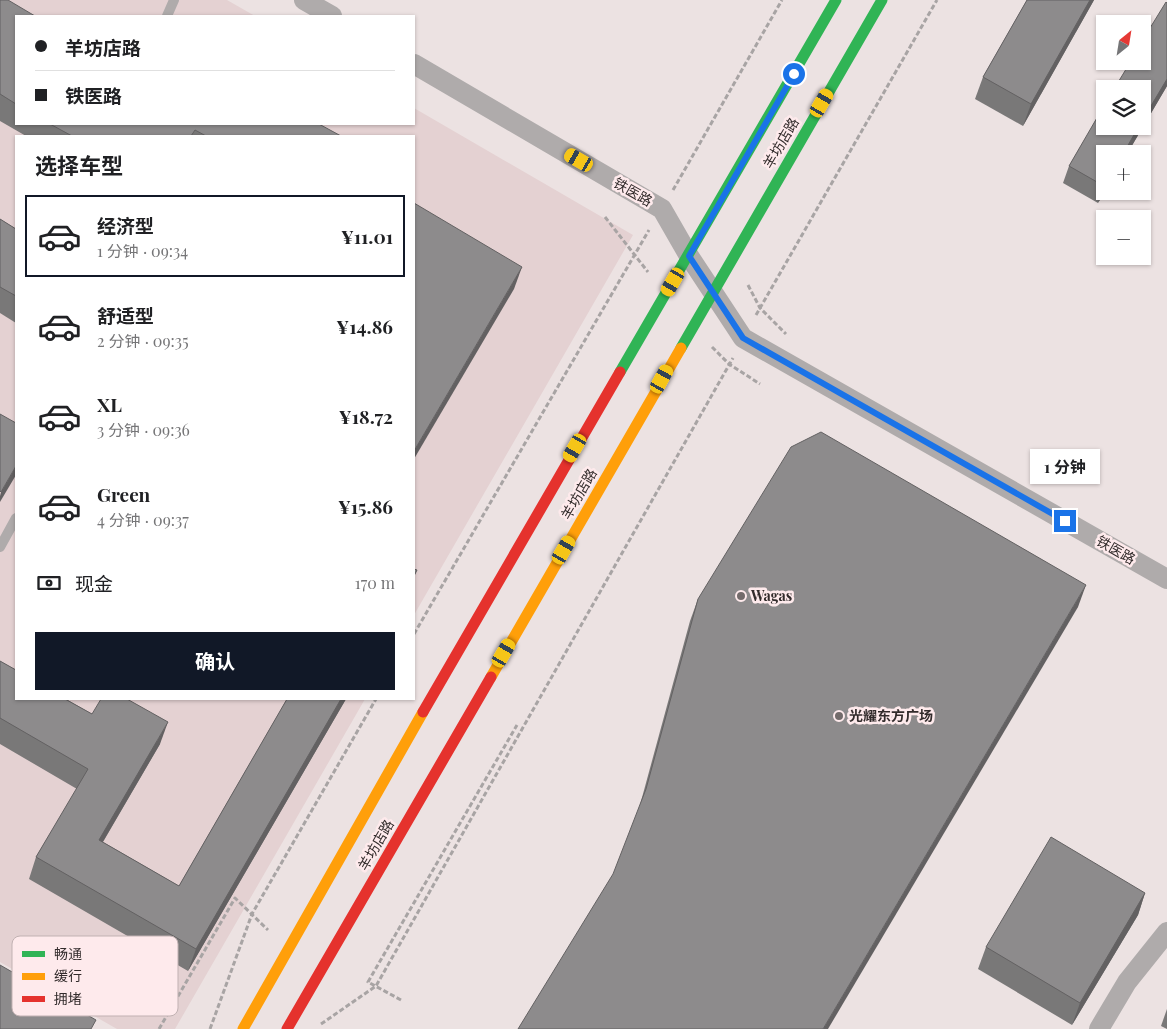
<!DOCTYPE html>
<html lang="zh">
<head>
<meta charset="utf-8">
<style>
  body { margin:0; font-family:"Playfair Display","Noto Sans SC",serif; background:#f2f2f2; color:#202124; height:100vh; display:flex; flex-direction:column; font-size:19px; white-space:nowrap }
  * { box-sizing:border-box; margin:0 }
  p { font-size:16px; color:#757577 }
  .icon { flex:none; width:28px; height:28px; fill:none; stroke:currentColor; stroke-width:2; stroke-linecap:round; stroke-linejoin:round }
  .map { position:relative; flex:1; overflow:hidden }
  .details { position:absolute; left:15px; top:135px; width:400px; height:565px; display:flex; flex-direction:column; background:#fff; border-radius:0px; box-shadow:0 1px 4px #0004 }
  .details>* { flex:none }
  .banner { position:absolute; left:15px; top:15px; width:400px; height:110px; border-radius:0px; box-shadow:0 1px 4px #0004; display:grid; align-content:center; height:110px; padding:0 20px; background:#fff }
  .needle { width:32px; rotate:30deg }
  .fabs { position:absolute; left:1096px; top:15px; display:grid; gap:10px }
  .fabs a { display:grid; place-items:center; width:55px; height:55px; border-radius:0px; background:#fff; box-shadow:0 1px 4px #0004; font-size:25px }
  .end { position:absolute; width:22px; height:22px; margin:-11px; border:6px solid #1a73e8; background:#fff; box-shadow:0 0 0 2px #fff }
  .from { border-radius:50% }
  .bubble { position:absolute; height:35px; border-radius:0px; background:#fff; box-shadow:0 1px 4px #0004; font-size:16px; font-weight:700; line-height:35px; text-align:center }
  .car { position:absolute; width:15px; height:30px; margin:-15px -8px; border-radius:6px; box-shadow:0 0 4px 1px #0007; background:linear-gradient(#f5c518 24%,#345 0 40%,#f5c518 0 76%,#345 0 86%,#f5c518 0) }
  .banner b { display:flex; align-items:center; gap:18px; height:48px; font-size:19px }
  .banner b+b { border-top:1px solid #e0e0e0 }
  .banner i { width:12px; height:12px; background:#202124 }
  ul { padding:0; list-style:none }
  li { display:flex; align-items:center; gap:15px; height:82px; margin:0 10px 8px; padding:0 10px; border:2px solid transparent; border-radius:0px }
  li div { flex:1 }
  li b { display:block; font-size:19px }
  li em { font-style:normal; font-weight:700 }
  li.selected { border-color:#111827 }
  li>.icon { width:45px; height:45px; stroke-width:1.5 }
  h2 { padding:0 20px; font-size:22px; line-height:60px }
  .pay { display:flex; align-items:center; gap:12px; height:55px; padding:0 20px; font-size:19px }
  .pay p { margin-inline-start:auto }
  .button { display:flex; gap:10px; margin-top:auto; padding:10px 20px }
  .button a { flex:1; height:58px; border-radius:0px; background:#111827; color:#fff; font-size:20px; font-weight:700; line-height:58px; text-align:center }
  .map>svg:first-child { display:block }
  .built { fill:#e4d1d2 }
  .lines { fill:none; stroke-linecap:round; stroke-linejoin:round }
  .path { stroke:#a8a4a4; stroke-width:3; stroke-dasharray:5 2.5; stroke-linecap:butt }
  .lane { stroke:#afabab; stroke-width:10 }
  .street { stroke:#afabab; stroke-width:20 }
  .fast { stroke:#30b455; stroke-width:11 }
  .slow { stroke:#ff9f0a; stroke-width:11 }
  .jam { stroke:#e5322d; stroke-width:11 }
  .wall { fill:#797878 }
  .shaded-wall { fill:#636162 }
  .building { fill:#8d8b8c; stroke:#636162 }
  .route { stroke:#1a73e8; stroke-width:6 }
  .poi-dot { fill:#736b6b; stroke:#feeaec; stroke-width:2 }
  .labels { text-anchor:middle; stroke-width:5; stroke-linejoin:round; paint-order:stroke }
  .street-label { font-size:14px; fill:#322b2b; stroke:#feeaec }
  .poi-label { font-size:14px; font-weight:bold; fill:#322b2b; stroke:#feeaec; text-anchor:start }
  .key { fill:#feeaec; stroke:#c1b1b2; stroke-width:1 }
  .key-label { font-size:14px; fill:#322b2b }
</style>
</head>
<body>
<div class="map">
<svg width="1167" height="1029" viewBox="0 0 1167 1029">
  <rect width="100%" height="100%" fill="#ece2e2"/>
  <polygon class="built" points="0,0 227,0 255,16 16,16 16,124 414,124 414,108 633,235 414,615 414,136 16,136 16,699 365,699 175,1029 117,1029 0,962"/>
  <g class="lines">
    <g class="path">
      <polyline points="673,190 782,0"/>
      <polyline points="605,217 648,272"/>
      <polyline points="748,285 760,308 786,334"/>
      <polyline points="756,315 937,0"/>
      <polyline points="712,347 729,364 760,384"/>
      <polyline points="414,634 649,230"/>
      <polyline points="401,1000 368,982 517,725"/>
      <polyline points="321,1024 376,986 733,358"/>
      <polyline points="159,1029 235,898 268,930"/>
      <polyline points="210,1029 252,914 376,699"/>
    </g>
    <g class="lane">
      <polyline points="167,16 174,0"/>
      <polyline points="0,547 16,518"/>
    </g>
    <g class="street">
      <polyline points="304,0 332,16"/>
      <polyline points="414,64 662,209 689,256 743,338 1167,579"/>
      <polyline points="1099,1029 1127,982 1167,932"/>
    </g>
    <g class="fast">
      <polyline points="681,348 882,0"/>
      <polyline points="620,372 836,0"/>
    </g>
    <g class="slow">
      <polyline points="491,677 681,348"/>
      <polyline points="243,1029 423,712"/>
    </g>
    <g class="jam">
      <polyline points="423,712 620,372"/>
      <polyline points="287,1029 491,677"/>
    </g>
  </g>
  <g class="wall">
    <polygon points="0,0 16,16 16,124 165,124 341,136 26,136 0,121"/>
    <polygon points="1027,0 1094,0 1023,126 975,99 983,77"/>
    <polygon points="1167,3 1167,86 1127,154 1105,154 1105,191 1098,203 1063,183 1069,166"/>
    <polygon points="0,219 16,229 16,323 0,313"/>
    <polygon points="698,599 1078,607 640,805 690,621"/>
    <polygon points="0,661 92,714 160,744 103,842 179,886 287,699 346,699 188,971 29,879 36,857 77,789 0,744"/>
    <polygon points="1145,893 1138,915 1072,1025 978,969 986,947"/>
    <polygon points="1167,1009 1167,1029 1161,1026"/>
  </g>
  <g class="shaded-wall">
    <polygon points="1090,0 1094,0 1023,126 1031,104"/>
    <polygon points="1167,79 1167,86 1127,154 1123,154 1139,126 1142,126 1142,121"/>
    <polygon points="1105,184 1105,191 1098,203 1104,186"/>
    <polygon points="522,267 514,289 414,459 414,451"/>
    <polygon points="16,466 16,475 0,502 0,496 1,492"/>
    <polygon points="1086,585 1078,607 828,1029 823,1029"/>
    <polygon points="341,699 346,699 188,971 196,949"/>
    <polygon points="168,722 160,744 91,862 99,840"/>
    <polygon points="1145,893 1138,915 1072,1025 1080,1003"/>
  </g>
  <g class="building">
    <polygon points="0,0 8,0 35,16 16,16 16,104 0,94"/>
    <polygon points="1027,0 1090,0 1031,104 983,77"/>
    <polygon points="1166,2 1167,3 1167,79 1142,121 1142,89 1114,89 1131,61 1142,61 1142,41"/>
    <polygon points="1105,104 1105,126 1139,126 1123,154 1105,154 1105,184 1104,186 1069,166"/>
    <polygon points="50,124 319,124 341,136 206,136 195,130 191,136 72,136"/>
    <polygon points="414,203 522,267 414,451"/>
    <polygon points="0,219 16,229 16,296 0,287"/>
    <polygon points="0,414 16,423 16,466 1,492 0,491"/>
    <polygon points="821,432 1086,585 823,1029 518,1029 613,874 646,789 698,599 791,447"/>
    <polygon points="414,569 417,570 414,576"/>
    <polygon points="0,661 16,670 16,699 65,699 92,714 101,699 127,699 168,722 99,840 179,886 287,699 341,699 196,949 36,857 88,769 0,718"/>
    <polygon points="1051,837 1145,893 1080,1003 986,947"/>
    <polygon points="0,965 96,1020 91,1029 0,1029"/>
  </g>
  <g class="lines">
    <polyline class="route" points="794,74 689,256 743,338 1065,521"/>
  </g>
  <g class="poi-dot">
    <circle cx="741" cy="596" r="5"/>
    <circle cx="839" cy="716" r="5"/>
  </g>
  <g class="labels">
    <g class="street-label">
      <text transform="translate(781 143) rotate(-60)" y="5">羊坊店路</text>
      <text transform="translate(633 192) rotate(30)" y="5">铁医路</text>
      <text transform="translate(579 494) rotate(-60)" y="5">羊坊店路</text>
      <text transform="translate(1116 550) rotate(30)" y="5">铁医路</text>
      <text transform="translate(376 845) rotate(-60)" y="5">羊坊店路</text>
    </g>
    <g class="poi-label">
      <text x="751" y="601">Wagas</text>
      <text x="849" y="721">光耀东方广场</text>
    </g>
  </g>
  <rect x="12" y="936" width="166" height="80" rx="8" class="key"/>
  <rect x="22" y="951" width="23" height="6" fill="#30b455"/>
  <rect x="22" y="973" width="23" height="7" fill="#ff9f0a"/>
  <rect x="22" y="996" width="23" height="6" fill="#e5322d"/>
  <g class="key-label">
    <text x="54" y="959">畅通</text>
    <text x="54" y="981">缓行</text>
    <text x="54" y="1004">拥堵</text>
  </g>
</svg>
<div class="fabs">
<a><svg class="needle" viewBox="-14 -14 28 28"><path d="M0-13l5 13h-10z" fill="#e53935"/><path d="M0 13l5-13h-10z" fill="#757577"/></svg></a>
<a><svg class="icon" aria-label="layers" viewBox="0 0 24 24"><path d="M12 4l9 5-9 5-9-5zM3 14l9 5 9-5"/></svg></a>
<a>+</a>
<a>−</a>
</div>
<i class="end from" style="left:794px;top:74px"></i>
<i class="end" style="left:1065px;top:521px"></i>
<div class="bubble" style="left:1030px;top:449px;width:70px">1 分钟</div>
<i class="car" style="left:822px;top:103px;rotate:30deg"></i>
<i class="car" style="left:579px;top:160px;rotate:300deg"></i>
<i class="car" style="left:673px;top:282px;rotate:210deg"></i>
<i class="car" style="left:662px;top:379px;rotate:29deg"></i>
<i class="car" style="left:575px;top:448px;rotate:210deg"></i>
<i class="car" style="left:564px;top:550px;rotate:30deg"></i>
<i class="car" style="left:504px;top:653px;rotate:30deg"></i>
<div class="banner">
<b><i class="from"></i>羊坊店路</b>
<b><i></i>铁医路</b>
</div>
<section class="details">
<h2>选择车型</h2>
<ul>
<li class="selected"><svg class="icon" aria-label="car" viewBox="0 0 24 24"><path d="M5 17H2v-5l4-1 3-4h7l3 4 3 1v5h-3M9 17h6M6 11h13"/><circle cx="7" cy="17" r="2"/><circle cx="17" cy="17" r="2"/></svg><div><b>经济型</b><p>1 分钟 · 09:34</p></div><em>¥11.01</em></li>
<li><svg class="icon" aria-label="car" viewBox="0 0 24 24"><path d="M5 17H2v-5l4-1 3-4h7l3 4 3 1v5h-3M9 17h6M6 11h13"/><circle cx="7" cy="17" r="2"/><circle cx="17" cy="17" r="2"/></svg><div><b>舒适型</b><p>2 分钟 · 09:35</p></div><em>¥14.86</em></li>
<li><svg class="icon" aria-label="car" viewBox="0 0 24 24"><path d="M5 17H2v-5l4-1 3-4h7l3 4 3 1v5h-3M9 17h6M6 11h13"/><circle cx="7" cy="17" r="2"/><circle cx="17" cy="17" r="2"/></svg><div><b>XL</b><p>3 分钟 · 09:36</p></div><em>¥18.72</em></li>
<li><svg class="icon" aria-label="car" viewBox="0 0 24 24"><path d="M5 17H2v-5l4-1 3-4h7l3 4 3 1v5h-3M9 17h6M6 11h13"/><circle cx="7" cy="17" r="2"/><circle cx="17" cy="17" r="2"/></svg><div><b>Green</b><p>4 分钟 · 09:37</p></div><em>¥15.86</em></li>
</ul>
<div class="pay"><svg class="icon" aria-label="cash" viewBox="0 0 24 24"><path d="M3 7h18v10H3z"/><circle cx="12" cy="12" r="2"/></svg>现金<p>170 m</p></div>
<div class="button"><a>确认</a></div>
</section>
</div>
</body>
</html>
